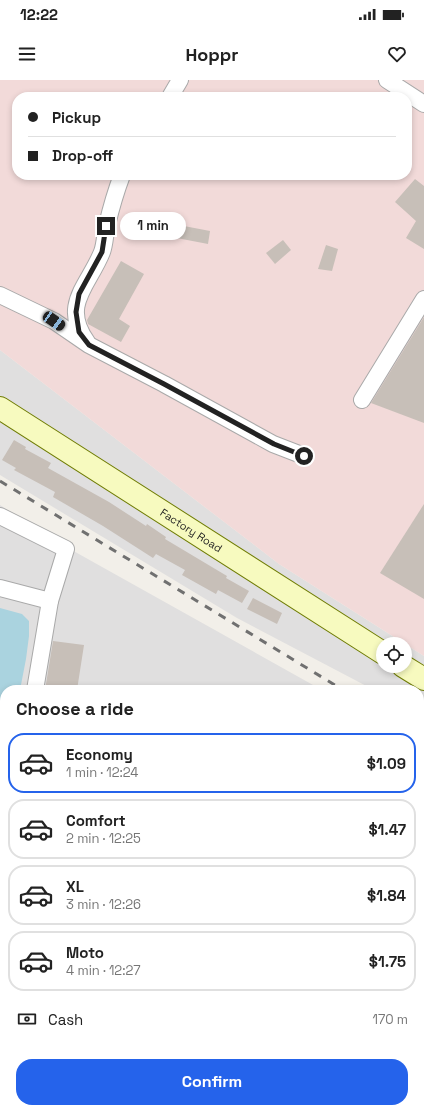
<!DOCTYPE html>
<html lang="en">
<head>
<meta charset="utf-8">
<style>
  body { margin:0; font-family:"Space Grotesk",sans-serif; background:#f6f6f6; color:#222; height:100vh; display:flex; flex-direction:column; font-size:15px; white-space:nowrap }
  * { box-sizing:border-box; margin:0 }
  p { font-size:13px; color:#767676 }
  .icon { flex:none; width:22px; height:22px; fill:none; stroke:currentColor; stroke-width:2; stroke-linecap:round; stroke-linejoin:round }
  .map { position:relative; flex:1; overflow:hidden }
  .drawer { position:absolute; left:0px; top:605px; width:424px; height:428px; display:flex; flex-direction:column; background:#fff; border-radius:16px 16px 0 0; box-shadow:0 2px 6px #0003 }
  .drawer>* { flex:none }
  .guide { position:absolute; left:12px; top:12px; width:400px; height:88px; border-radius:16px; box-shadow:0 2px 6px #0003; display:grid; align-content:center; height:88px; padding:0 16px; background:#fff }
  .fabs { position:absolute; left:376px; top:557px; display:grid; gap:8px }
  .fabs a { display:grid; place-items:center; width:36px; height:36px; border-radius:50%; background:#fff; box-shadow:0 2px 6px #0003; font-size:20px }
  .end { position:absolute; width:18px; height:18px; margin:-9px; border:5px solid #222; background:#fff; box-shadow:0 0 0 2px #fff }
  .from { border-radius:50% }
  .bubble { position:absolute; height:28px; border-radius:14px; background:#fff; box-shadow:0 2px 6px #0003; font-size:13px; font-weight:700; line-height:28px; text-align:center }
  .car { position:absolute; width:12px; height:24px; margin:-12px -6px; border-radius:5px; box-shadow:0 0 3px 1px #0007; background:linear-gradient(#222 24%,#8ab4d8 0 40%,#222 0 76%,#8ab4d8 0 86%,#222 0) }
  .guide b { display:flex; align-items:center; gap:14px; height:38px; font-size:15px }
  .guide b+b { border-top:1px solid #e0e0e0 }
  .guide i { width:10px; height:10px; background:#222 }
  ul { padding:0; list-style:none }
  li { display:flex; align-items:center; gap:12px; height:60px; margin:0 8px 6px; padding:0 8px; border:2px solid #e0e0e0; border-radius:16px }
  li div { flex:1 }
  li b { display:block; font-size:15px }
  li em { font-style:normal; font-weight:700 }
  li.on { border-color:#2563eb }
  li>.icon { width:36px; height:36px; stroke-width:1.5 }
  h2 { padding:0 16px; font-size:18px; line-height:48px }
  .pay { display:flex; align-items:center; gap:10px; height:44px; padding:0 16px; font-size:15px }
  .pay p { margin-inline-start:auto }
  .primary-button { display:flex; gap:8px; margin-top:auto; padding:8px 16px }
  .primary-button a { flex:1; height:46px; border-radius:16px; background:#2563eb; color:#fff; font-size:16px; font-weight:700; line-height:46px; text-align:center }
  .status { display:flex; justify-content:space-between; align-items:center; height:28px; padding:0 20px; background:#fff; direction:ltr }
  .status svg { height:11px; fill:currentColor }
  header { display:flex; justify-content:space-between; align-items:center; height:52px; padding:0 16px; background:#fff; font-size:18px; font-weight:700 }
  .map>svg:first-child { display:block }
  .residential { fill:#e0dfdf }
  .commercial { fill:#f2dad9; fill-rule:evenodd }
  .water { fill:#aad3df }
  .building { fill:#c7bfb8 }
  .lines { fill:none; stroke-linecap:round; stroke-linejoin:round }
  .minor-casing { stroke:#a9a9a9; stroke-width:18 }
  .secondary-casing { stroke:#707d05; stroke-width:24 }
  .minor { stroke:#fff; stroke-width:16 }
  .secondary { stroke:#f7fabf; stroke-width:22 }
  .rail { stroke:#707070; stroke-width:3; stroke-dasharray:8 8; stroke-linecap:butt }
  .route { stroke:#222; stroke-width:5 }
  .labels { text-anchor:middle; stroke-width:4; stroke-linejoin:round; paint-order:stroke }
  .street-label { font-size:11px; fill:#222; stroke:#fff }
</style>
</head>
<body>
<div class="status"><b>12:22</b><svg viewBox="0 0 49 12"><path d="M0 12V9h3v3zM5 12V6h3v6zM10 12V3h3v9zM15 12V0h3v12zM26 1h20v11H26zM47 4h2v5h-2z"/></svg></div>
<header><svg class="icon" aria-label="menu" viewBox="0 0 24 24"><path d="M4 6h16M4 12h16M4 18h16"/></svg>Hoppr<svg class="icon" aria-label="heart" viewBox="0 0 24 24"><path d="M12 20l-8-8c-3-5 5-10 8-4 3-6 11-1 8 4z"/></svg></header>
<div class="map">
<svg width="424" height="1033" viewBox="0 0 424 1033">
  <rect width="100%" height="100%" fill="#f2efe9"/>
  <g class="residential">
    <polygon points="0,270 279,484 405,564 383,564 383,586 405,586 405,564 424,576 424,636 419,633 419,610 374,610 237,538 0,395"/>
    <polygon points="0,425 61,464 322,610 5,610 5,1028 419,1028 419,665 424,667 424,1033 0,1033"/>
  </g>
  <path class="commercial" d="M0 0H424V576L279 484 0 270ZM17 17H407V95H17Z"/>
  <g class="water">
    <polygon points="0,528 22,534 29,541 29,556 26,579 20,610 5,610 5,707 0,737"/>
    <polygon points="419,757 424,758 424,915 419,914"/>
  </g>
  <g class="building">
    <polygon points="415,99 424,106 424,169 406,158 416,141 395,122"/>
    <polygon points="158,141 210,151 208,164 156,154"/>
    <polygon points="283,160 291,170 275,184 266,173"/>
    <polygon points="326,165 338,169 332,191 318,189"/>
    <polygon points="121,181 144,194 119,239 130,246 121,262 88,244 87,240"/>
    <polygon points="424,237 424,343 371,323"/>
    <polygon points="14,360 26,367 25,369 51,383 48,388 109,422 146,446 147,444 166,457 165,459 227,496 226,498 249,511 242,523 218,510 216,514 182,495 185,490 156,474 153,478 103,446 53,417 55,412 14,390 16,388 2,380"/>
    <polygon points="424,424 424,519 380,493"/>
    <polygon points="253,518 282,533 277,544 247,529"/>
    <polygon points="53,561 84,565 77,610 45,610"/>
  </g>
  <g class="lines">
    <g class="minor-casing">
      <g id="minor">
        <polyline points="387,0 424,24"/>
        <polyline points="170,17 180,0"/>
        <polyline points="0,215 54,241 89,265 164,304 273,364 304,376"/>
        <path d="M87 262C60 225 89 205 102 172 105 164 105 154 107 145 111 128 116 111 122 95"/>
        <polyline points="362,320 424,219"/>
        <polyline points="0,436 66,469 50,521 35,610"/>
        <polyline points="0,508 50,521"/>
        <polyline points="0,774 5,776"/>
        <polyline points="0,882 5,868"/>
        <polyline points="0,894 5,895"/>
        <polyline points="207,1033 207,1028"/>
        <polyline points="333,1033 333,1028"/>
      </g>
    </g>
    <g class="secondary-casing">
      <g id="secondary">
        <path id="s1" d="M0 328 383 573"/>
        <polyline points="403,586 424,599"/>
      </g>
    </g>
    <use href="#minor" class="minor"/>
    <use href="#secondary" class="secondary"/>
    <g class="rail">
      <polyline points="0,401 343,610"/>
      <polyline points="419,657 424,660"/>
    </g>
  </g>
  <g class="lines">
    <polyline class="route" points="106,146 102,172 79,214 76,232 79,252 89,265 164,304 274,364 304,376"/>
  </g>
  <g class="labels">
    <g class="street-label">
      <text dy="4" stroke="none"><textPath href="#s1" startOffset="227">Factory Road</textPath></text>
    </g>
  </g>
</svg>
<div class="fabs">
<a><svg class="icon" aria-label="locate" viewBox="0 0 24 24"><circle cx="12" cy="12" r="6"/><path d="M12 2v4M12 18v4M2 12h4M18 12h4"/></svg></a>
</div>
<i class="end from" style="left:304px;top:376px"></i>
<i class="end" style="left:106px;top:146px"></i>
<div class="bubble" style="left:120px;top:132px;width:66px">1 min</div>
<i class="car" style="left:54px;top:241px;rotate:125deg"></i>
<div class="guide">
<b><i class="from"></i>Pickup</b>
<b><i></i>Drop-off</b>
</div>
<section class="drawer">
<h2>Choose a ride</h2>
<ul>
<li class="on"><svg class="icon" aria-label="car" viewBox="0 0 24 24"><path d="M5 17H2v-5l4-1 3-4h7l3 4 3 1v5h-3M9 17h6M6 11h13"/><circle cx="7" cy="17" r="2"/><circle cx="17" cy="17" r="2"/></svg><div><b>Economy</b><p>1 min · 12:24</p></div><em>$1.09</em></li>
<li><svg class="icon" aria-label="car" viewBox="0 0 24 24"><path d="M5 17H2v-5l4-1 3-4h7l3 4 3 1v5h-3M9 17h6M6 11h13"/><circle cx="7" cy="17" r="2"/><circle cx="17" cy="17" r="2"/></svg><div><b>Comfort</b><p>2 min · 12:25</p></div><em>$1.47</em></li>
<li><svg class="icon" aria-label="car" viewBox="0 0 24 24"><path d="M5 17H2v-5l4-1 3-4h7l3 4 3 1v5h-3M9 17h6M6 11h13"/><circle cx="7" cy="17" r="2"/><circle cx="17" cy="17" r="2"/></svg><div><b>XL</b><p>3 min · 12:26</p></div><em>$1.84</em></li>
<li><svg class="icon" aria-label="car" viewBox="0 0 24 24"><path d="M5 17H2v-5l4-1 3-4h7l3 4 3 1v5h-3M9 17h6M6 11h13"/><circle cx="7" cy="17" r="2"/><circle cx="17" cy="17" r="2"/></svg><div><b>Moto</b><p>4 min · 12:27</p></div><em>$1.75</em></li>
</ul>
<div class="pay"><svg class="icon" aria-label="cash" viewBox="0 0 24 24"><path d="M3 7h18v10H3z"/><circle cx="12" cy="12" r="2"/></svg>Cash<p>170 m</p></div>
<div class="primary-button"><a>Confirm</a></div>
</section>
</div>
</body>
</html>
